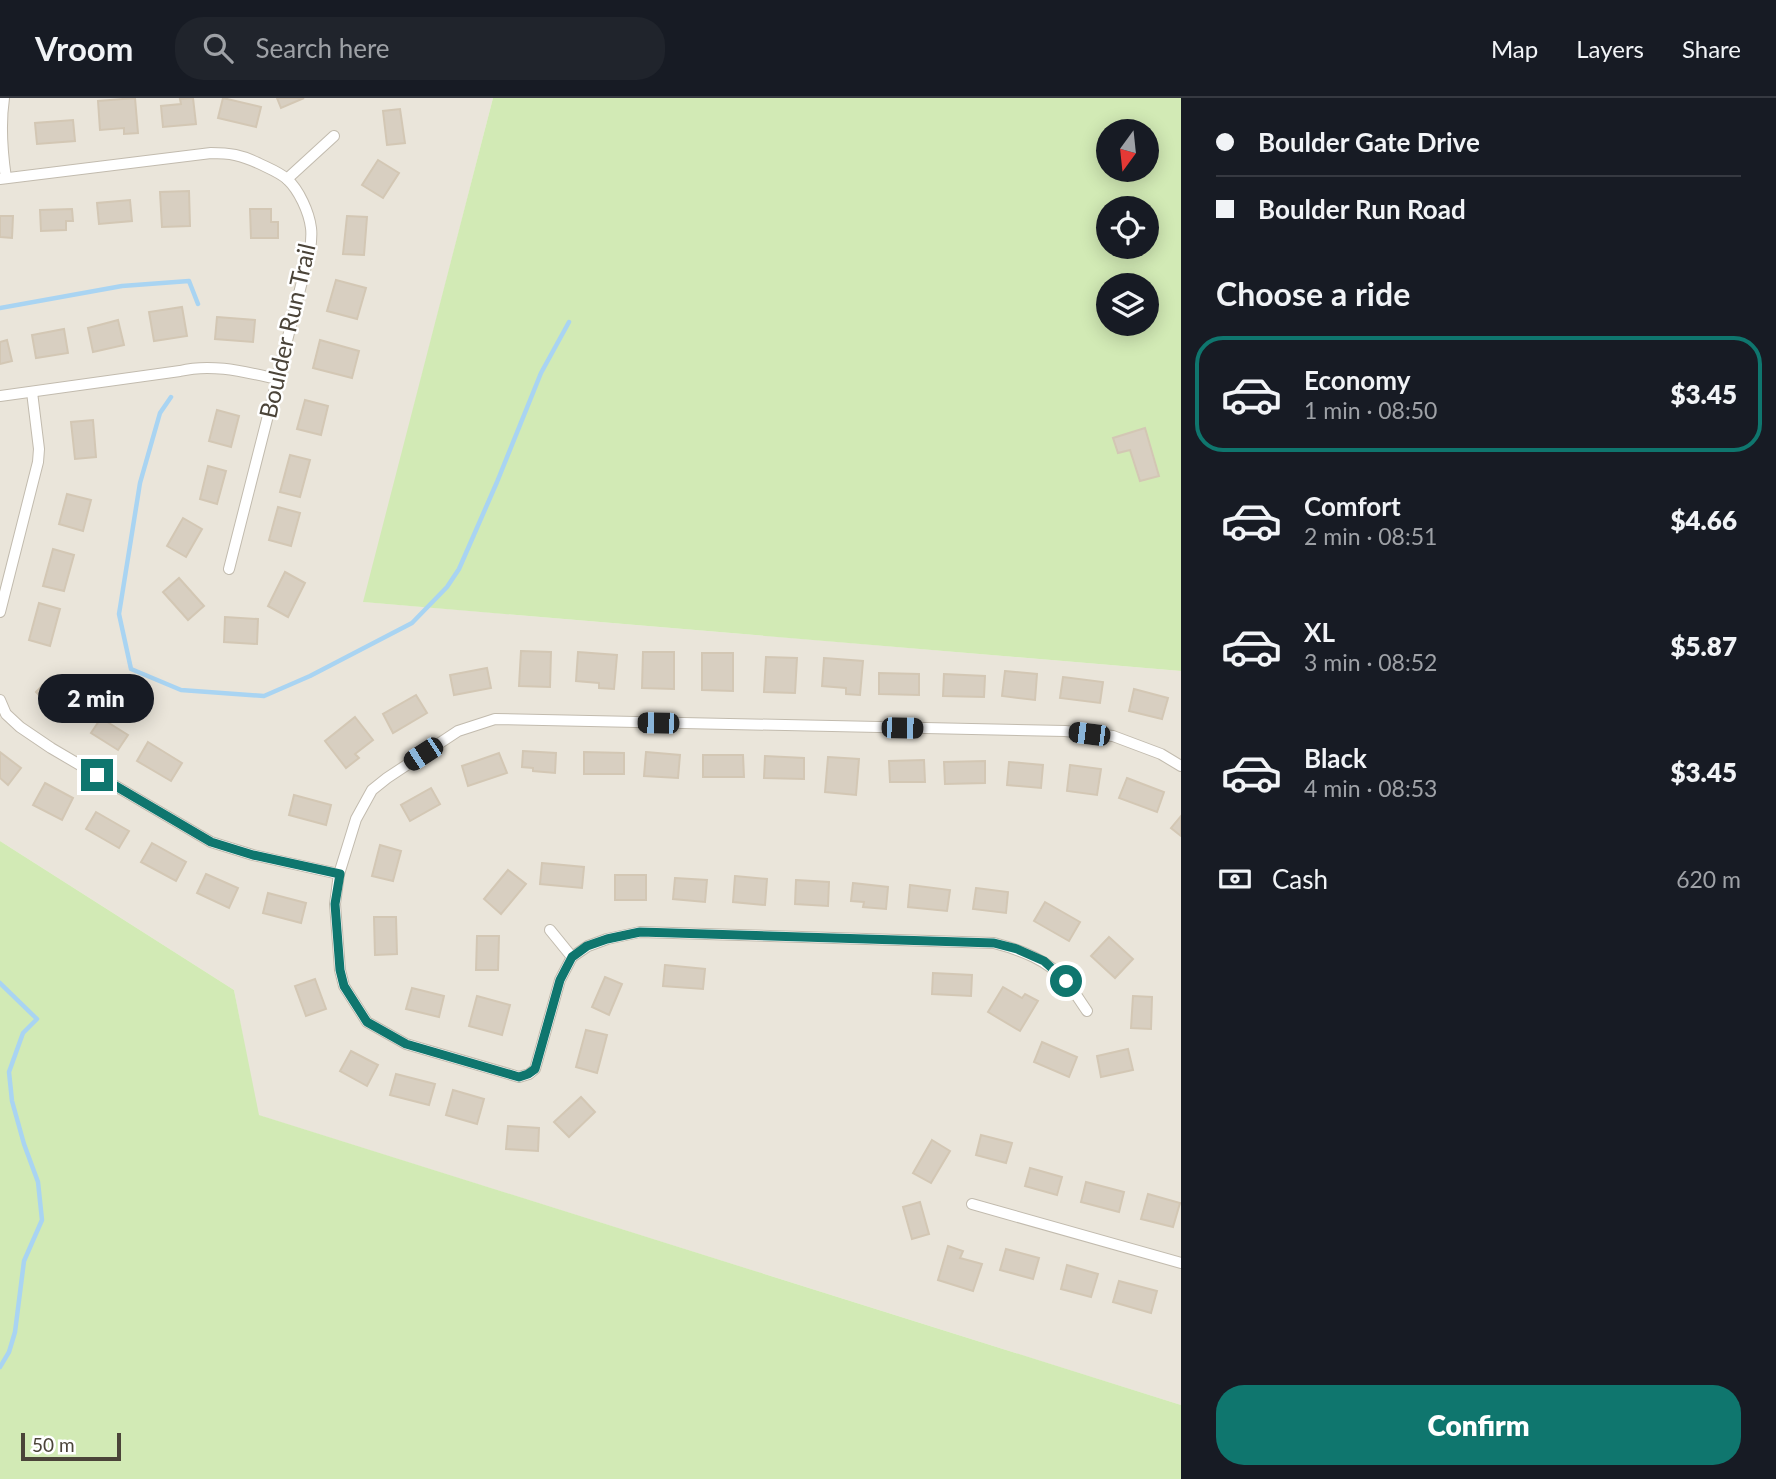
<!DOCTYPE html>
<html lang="en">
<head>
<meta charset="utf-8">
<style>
  body { margin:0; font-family:Lato,sans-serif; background:#20242c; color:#f1f3f6; height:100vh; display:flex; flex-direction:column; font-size:26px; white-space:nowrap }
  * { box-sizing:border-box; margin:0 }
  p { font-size:23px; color:#9ea1a6 }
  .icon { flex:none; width:38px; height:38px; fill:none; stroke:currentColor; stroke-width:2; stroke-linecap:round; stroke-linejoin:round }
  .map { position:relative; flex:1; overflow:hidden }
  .sheet { display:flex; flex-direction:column; background:#171b24; width:595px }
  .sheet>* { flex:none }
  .banner { display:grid; align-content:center; height:154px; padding:0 35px; background:#171b24 }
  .needle { width:46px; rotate:195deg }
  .controls { position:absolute; left:1096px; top:21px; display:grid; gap:14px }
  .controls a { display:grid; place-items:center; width:63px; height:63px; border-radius:50%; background:#171b24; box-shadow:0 4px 18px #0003; font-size:35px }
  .scale { position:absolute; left:21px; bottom:18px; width:100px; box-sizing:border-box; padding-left:7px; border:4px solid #4b4439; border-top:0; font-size:19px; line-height:24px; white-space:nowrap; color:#4b4439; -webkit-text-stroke:5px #fff; paint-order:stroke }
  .end { position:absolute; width:32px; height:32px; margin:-16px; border:9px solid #0f766e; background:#fff; box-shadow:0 0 0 4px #fff }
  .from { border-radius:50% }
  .bubble { position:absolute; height:49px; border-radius:24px; background:#171b24; box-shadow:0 4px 18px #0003; font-size:23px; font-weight:800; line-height:49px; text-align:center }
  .car { position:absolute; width:21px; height:42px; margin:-21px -10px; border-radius:9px; box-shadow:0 0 5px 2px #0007; background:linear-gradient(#222 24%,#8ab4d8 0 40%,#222 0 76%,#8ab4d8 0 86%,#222 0) }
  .banner b { display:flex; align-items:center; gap:24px; height:66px; font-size:26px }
  .banner b+b { border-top:2px solid #363941 }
  .banner i { width:18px; height:18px; background:#f1f3f6 }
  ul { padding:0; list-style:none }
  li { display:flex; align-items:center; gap:21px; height:116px; margin:0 14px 10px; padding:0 21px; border:4px solid transparent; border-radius:28px }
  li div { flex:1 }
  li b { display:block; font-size:26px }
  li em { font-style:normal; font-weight:800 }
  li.current { border-color:#0f766e }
  li>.icon { width:63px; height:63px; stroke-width:1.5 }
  h2 { padding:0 35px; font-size:32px; line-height:84px }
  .pay { display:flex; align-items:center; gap:18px; height:77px; padding:0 35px; font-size:26px }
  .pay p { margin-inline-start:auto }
  .action { display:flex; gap:14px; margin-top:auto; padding:14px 35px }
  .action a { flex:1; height:80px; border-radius:28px; background:#0f766e; color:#fff; font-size:28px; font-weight:800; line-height:80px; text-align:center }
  header { display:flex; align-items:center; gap:42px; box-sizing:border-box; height:98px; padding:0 35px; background:#171b24; border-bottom:2px solid #363941 }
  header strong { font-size:33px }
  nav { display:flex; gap:38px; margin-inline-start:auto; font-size:24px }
  .search { width:490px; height:63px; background:#20242c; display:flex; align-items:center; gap:18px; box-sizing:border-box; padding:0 24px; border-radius:28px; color:#9ea1a6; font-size:26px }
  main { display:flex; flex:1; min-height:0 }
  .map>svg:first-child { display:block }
  .residential { fill:#eae5da }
  .green { fill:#d2eab5; fill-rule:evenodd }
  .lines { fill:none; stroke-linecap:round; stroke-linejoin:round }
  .stream { stroke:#a9d4f2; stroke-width:4.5 }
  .building { fill:#d8cfc1; stroke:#d3c7b4; stroke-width:2 }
  .minor-casing { stroke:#c2bbae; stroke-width:12 }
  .minor { stroke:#fff; stroke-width:10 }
  .route { stroke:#0f766e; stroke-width:9 }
  .labels { text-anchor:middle; stroke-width:5; stroke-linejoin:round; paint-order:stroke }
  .street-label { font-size:24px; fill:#4b4439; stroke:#fff }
</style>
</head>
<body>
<header>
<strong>Vroom</strong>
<div class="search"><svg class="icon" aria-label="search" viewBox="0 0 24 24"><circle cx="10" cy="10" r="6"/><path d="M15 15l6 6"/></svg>Search here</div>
<nav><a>Map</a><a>Layers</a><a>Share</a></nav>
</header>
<main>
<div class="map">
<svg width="1181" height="1381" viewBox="0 0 1181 1381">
  <rect width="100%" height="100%" fill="#f6f3ec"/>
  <polygon class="residential" points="0,0 493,0 364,504 1181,573 1181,1307 258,1017 234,892 0,743"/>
  <g class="green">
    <path d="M493 0H1181V573L363 504ZM1108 33H1146V72H1108ZM1108 110H1146V149H1108ZM1108 187H1146V226H1108Z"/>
    <polygon points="0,743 234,892 259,1017 1181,1307 1181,1381 0,1381"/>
  </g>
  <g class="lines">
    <g class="stream">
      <polyline points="0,210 122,188 189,183 198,206"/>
      <polyline points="171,299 160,315 140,385 119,516 131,571 181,592 264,598 310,578 412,525 447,489 459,471 497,384 541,275 569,224"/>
      <polyline points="0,885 37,921 23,935 9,974 12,1003 24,1046 38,1084 42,1122 24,1163 15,1234 9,1254 0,1269"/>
    </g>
  </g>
  <g class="building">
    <polygon points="135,0 138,35 124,36 124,30 100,32 98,3"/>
    <polygon points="193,0 196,26 163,29 161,8 181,6 180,1"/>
    <polygon points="223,0 261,9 256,29 218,20"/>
    <polygon points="277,0 304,0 281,10"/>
    <polygon points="400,11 405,45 387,47 383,13"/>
    <polygon points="73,22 75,43 37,46 35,25"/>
    <polygon points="378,62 399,75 383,100 362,87"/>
    <polygon points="189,93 190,128 162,129 160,94"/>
    <polygon points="130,102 132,123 99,126 97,105"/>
    <polygon points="72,111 73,123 66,123 66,132 41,133 40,112"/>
    <polygon points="250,111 271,111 271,124 278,124 278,140 251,140"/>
    <polygon points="0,118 13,118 12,140 0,139"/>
    <polygon points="347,118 367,119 364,157 343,156"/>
    <polygon points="336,182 366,190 357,221 327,213"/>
    <polygon points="182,209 187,238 154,243 149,214"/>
    <polygon points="217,219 255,222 253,244 215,241"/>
    <polygon points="118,222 124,247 93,254 88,230"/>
    <polygon points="64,231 68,255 36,260 32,237"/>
    <polygon points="7,242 12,263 0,266 0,244"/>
    <polygon points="320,242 359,253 352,280 313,270"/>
    <polygon points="305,302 328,308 321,337 297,331"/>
    <polygon points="217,312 239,318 231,349 209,343"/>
    <polygon points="93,322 96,359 75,361 71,324"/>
    <polygon points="1145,330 1159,378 1140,383 1130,352 1118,355 1113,340"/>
    <polygon points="290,357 310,362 300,399 280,394"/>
    <polygon points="208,368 226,373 217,406 200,401"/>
    <polygon points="67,396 91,402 83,433 59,426"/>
    <polygon points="278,409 300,415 291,448 269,442"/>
    <polygon points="183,420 202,431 186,459 167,448"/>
    <polygon points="53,451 74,457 64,493 43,488"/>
    <polygon points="285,474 305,485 288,519 268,508"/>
    <polygon points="179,480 204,508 188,522 163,494"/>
    <polygon points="39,505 60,511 50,548 29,542"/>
    <polygon points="225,519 258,521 257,546 224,544"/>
    <polygon points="521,553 551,554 550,589 519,588"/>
    <polygon points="578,554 617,557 614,591 599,590 599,585 576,583"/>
    <polygon points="643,554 674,554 674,591 642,590"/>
    <polygon points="702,555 733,555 733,593 702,592"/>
    <polygon points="766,559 797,560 795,595 764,594"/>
    <polygon points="824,560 863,563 860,597 846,596 846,590 822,588"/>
    <polygon points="487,570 491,590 454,597 450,577"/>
    <polygon points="1005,573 1037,576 1035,602 1002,598"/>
    <polygon points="879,575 919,576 919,597 879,596"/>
    <polygon points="944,576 985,578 984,599 943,598"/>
    <polygon points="51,579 74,602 59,617 36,594"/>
    <polygon points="1063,579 1103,584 1100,605 1060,600"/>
    <polygon points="1134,591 1168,600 1162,621 1129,613"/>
    <polygon points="416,597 427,615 393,635 383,616"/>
    <polygon points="355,619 373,642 355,656 359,660 346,670 325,643"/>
    <polygon points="101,620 128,637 118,652 91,635"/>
    <polygon points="148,644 182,665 171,683 137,663"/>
    <polygon points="523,653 556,655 555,675 533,673 533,670 522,669"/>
    <polygon points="0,654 21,670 8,687 0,680"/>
    <polygon points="584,654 624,655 624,676 584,676"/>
    <polygon points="646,654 680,657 678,680 644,678"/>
    <polygon points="499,655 507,675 468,688 462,668"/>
    <polygon points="703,657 743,657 744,679 703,679"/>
    <polygon points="765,658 804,660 804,681 764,680"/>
    <polygon points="828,659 859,661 856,697 825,694"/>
    <polygon points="924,662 925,684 890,684 889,663"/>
    <polygon points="985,663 985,685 945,686 944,664"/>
    <polygon points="1009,664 1043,667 1041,690 1007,687"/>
    <polygon points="1070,667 1101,671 1097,697 1067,693"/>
    <polygon points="1127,680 1164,694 1157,714 1119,700"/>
    <polygon points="45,685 73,700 62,722 33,707"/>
    <polygon points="431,690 440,706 410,723 401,707"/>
    <polygon points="294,697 331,707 326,727 289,717"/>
    <polygon points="96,714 129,733 119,750 86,731"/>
    <polygon points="1181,718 1181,738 1171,730"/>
    <polygon points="152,745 186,764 176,783 141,764"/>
    <polygon points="380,747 401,753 393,783 372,778"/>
    <polygon points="542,765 584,769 582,790 540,786"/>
    <polygon points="508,772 526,786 501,816 484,801"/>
    <polygon points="206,776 238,790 229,810 197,795"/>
    <rect x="615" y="777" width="31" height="25"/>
    <polygon points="735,778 767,781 765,807 733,804"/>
    <polygon points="675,780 707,782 705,804 673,801"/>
    <polygon points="796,782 829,784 828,808 795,806"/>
    <polygon points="853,785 888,789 886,811 863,809 864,804 851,803"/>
    <polygon points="910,787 950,792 947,813 908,809"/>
    <polygon points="976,790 1008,794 1006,815 973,811"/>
    <polygon points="268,795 306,805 301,825 263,815"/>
    <polygon points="1045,804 1080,824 1069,843 1034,823"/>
    <polygon points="374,819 396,819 397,856 375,857"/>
    <polygon points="477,838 499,838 498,872 476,872"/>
    <polygon points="1109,839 1133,861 1115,880 1091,858"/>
    <polygon points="665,867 705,871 703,891 663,888"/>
    <polygon points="933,875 972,877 971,898 932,896"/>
    <polygon points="605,879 622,886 609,917 592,909"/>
    <polygon points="315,881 326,911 306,918 295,888"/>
    <polygon points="1003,889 1022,900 1025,896 1038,903 1020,933 988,914"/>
    <polygon points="412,890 444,898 439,919 406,911"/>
    <polygon points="477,898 510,907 502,937 469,928"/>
    <polygon points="1133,898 1152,899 1151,931 1131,930"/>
    <polygon points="586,932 607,937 597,975 576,969"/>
    <polygon points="1042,944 1077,959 1069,979 1034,964"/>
    <polygon points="1128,951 1133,972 1101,979 1097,958"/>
    <polygon points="351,953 378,967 367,988 340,973"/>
    <polygon points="396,976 435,986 429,1007 390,997"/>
    <polygon points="453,992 484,1001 477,1026 446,1017"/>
    <polygon points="581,999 595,1014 569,1039 554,1024"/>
    <polygon points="508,1028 539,1030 538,1053 506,1051"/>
    <polygon points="981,1037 1012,1045 1006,1065 976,1057"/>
    <polygon points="932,1042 950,1053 931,1085 913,1075"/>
    <polygon points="1030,1070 1062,1079 1057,1097 1025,1088"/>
    <polygon points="1086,1084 1124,1094 1119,1114 1081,1104"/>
    <polygon points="1148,1096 1180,1105 1173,1129 1141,1121"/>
    <polygon points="920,1104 929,1136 912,1141 903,1109"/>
    <polygon points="948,1148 963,1153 960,1160 982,1166 973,1193 938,1182"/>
    <polygon points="1006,1151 1039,1160 1033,1181 1000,1172"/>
    <polygon points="1067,1167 1098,1176 1091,1199 1061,1191"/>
    <polygon points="1119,1183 1157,1193 1151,1215 1113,1204"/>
  </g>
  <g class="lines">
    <g class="minor-casing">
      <g id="minor">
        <path d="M4 0C0 27 2 53 6 80"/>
        <path d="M0 81 211 55C230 55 241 57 258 65 268 70 279 74 287 81 299 92 309 114 311 130 312 137 311 145 310 152L229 471"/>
        <polyline points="287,81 334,38"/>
        <path d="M0 298 180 273C212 265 245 274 277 281"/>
        <polyline points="0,514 38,364 39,351 32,294"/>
        <polyline points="0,602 6,616 20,629 51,650 211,744 253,757 339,776"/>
        <polyline points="550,832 572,859"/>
        <path d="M1087 913C1080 903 1074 893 1067 884 1048 862 1021 852 994 845L640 834 607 841 588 848 572 859 560 882 535 971 529 976 519 979 406 946 367 924 344 888 340 872 335 806 339 776 356 721 372 692 387 680 458 633 495 621 1065 633 1113 638 1161 656 1181 668"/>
        <polyline points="972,1106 1181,1165"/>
      </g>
    </g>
    <use href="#minor" class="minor"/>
  </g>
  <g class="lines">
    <polyline class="route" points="97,677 211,744 253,757 340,776 335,806 340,872 344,888 367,924 406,946 519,979 528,976 535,971 560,882 572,859 587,848 607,841 640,834 994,845 1017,851 1044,863 1066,883"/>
  </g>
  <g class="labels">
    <g class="street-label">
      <text transform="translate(288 233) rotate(-77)" y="8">Boulder Run Trail</text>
    </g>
  </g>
</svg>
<div class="controls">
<a><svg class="needle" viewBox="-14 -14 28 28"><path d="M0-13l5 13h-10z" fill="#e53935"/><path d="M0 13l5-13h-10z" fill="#9ea1a6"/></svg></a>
<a><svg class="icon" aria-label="locate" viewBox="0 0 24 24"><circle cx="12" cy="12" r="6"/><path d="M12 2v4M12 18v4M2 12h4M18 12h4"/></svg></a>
<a><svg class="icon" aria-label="layers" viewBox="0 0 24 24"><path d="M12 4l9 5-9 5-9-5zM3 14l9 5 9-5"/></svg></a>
</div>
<div class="scale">50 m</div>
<i class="end from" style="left:1066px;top:883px"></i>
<i class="end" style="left:97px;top:677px"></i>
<div class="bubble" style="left:38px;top:576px;width:116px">2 min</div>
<i class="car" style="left:658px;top:625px;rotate:271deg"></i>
<i class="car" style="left:902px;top:630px;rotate:91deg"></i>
<i class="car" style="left:1089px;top:636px;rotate:277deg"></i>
<i class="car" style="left:423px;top:656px;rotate:237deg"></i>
</div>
<section class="sheet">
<div class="banner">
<b><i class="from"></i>Boulder Gate Drive</b>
<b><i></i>Boulder Run Road</b>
</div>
<h2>Choose a ride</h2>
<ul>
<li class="current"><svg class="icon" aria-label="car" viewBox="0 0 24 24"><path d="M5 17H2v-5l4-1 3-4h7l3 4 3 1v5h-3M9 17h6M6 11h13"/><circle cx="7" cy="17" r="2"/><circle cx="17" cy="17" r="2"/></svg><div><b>Economy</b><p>1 min · 08:50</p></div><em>$3.45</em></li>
<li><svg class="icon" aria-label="car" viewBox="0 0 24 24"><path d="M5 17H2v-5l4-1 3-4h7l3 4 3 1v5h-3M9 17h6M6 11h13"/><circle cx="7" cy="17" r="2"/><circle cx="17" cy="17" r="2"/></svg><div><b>Comfort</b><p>2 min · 08:51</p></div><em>$4.66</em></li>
<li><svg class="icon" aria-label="car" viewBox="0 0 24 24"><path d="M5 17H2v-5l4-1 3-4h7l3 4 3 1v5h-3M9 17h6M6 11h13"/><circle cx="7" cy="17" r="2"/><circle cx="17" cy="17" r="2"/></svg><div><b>XL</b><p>3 min · 08:52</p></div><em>$5.87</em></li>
<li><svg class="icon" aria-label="car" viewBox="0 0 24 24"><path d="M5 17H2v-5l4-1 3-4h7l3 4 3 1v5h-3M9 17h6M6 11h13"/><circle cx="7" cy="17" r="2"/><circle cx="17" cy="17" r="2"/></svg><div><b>Black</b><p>4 min · 08:53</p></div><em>$3.45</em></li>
</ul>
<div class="pay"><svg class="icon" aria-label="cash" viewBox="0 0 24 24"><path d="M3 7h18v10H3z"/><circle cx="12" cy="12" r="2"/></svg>Cash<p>620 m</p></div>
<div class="action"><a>Confirm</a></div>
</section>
</main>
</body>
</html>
